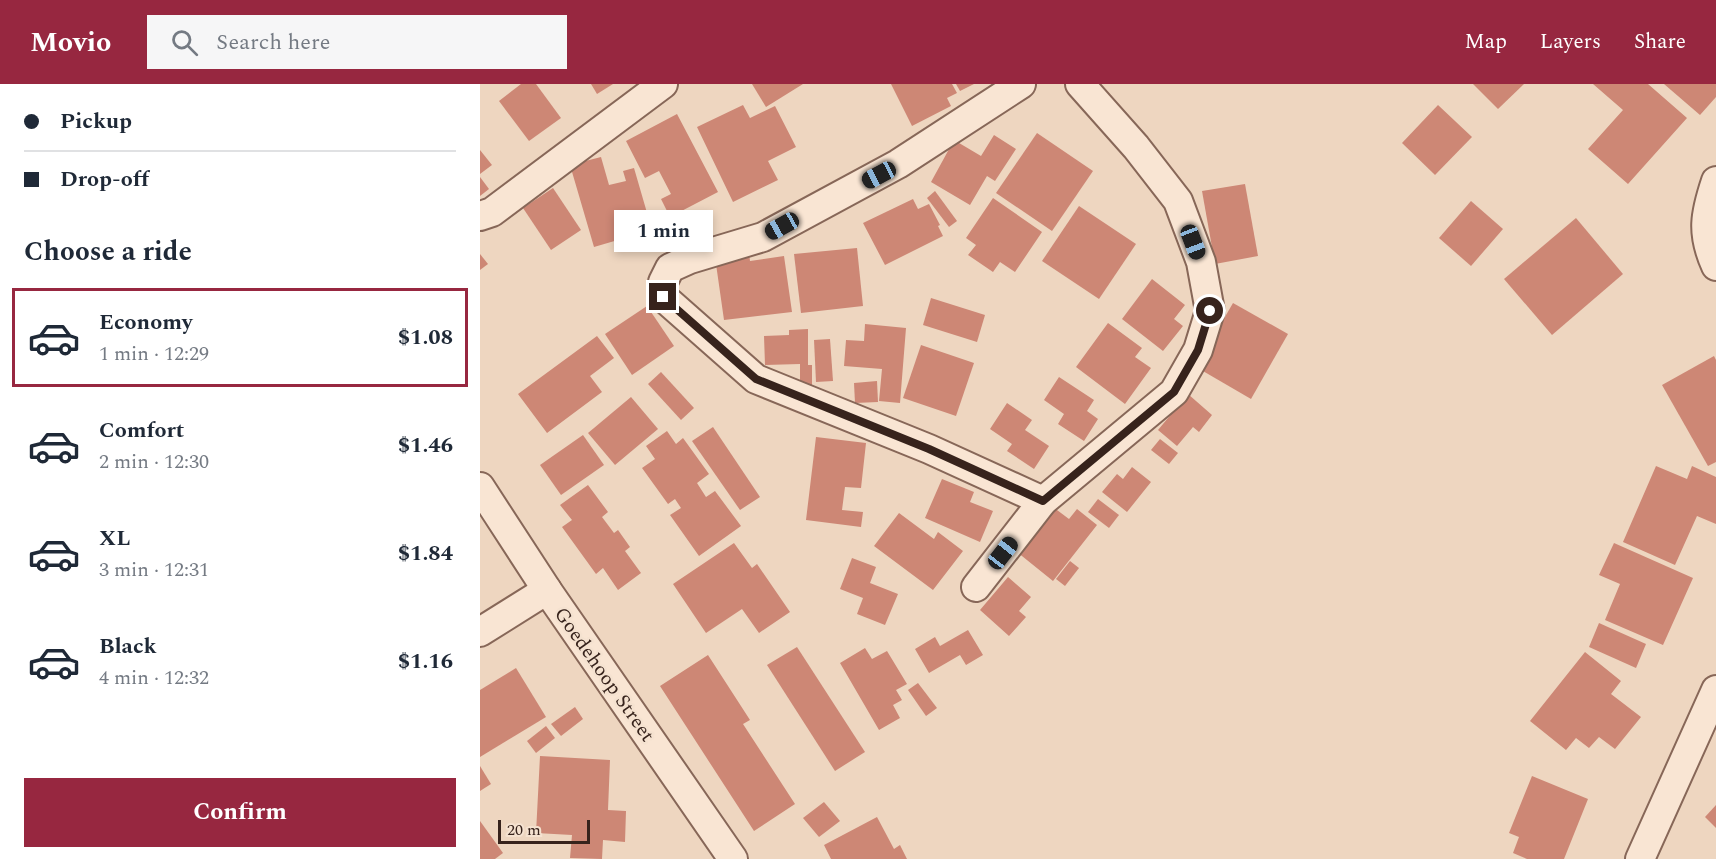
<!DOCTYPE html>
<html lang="en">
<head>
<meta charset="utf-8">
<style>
  body { margin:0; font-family:Spectral,serif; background:#f6f6f7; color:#1f2937; height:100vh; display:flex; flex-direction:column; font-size:22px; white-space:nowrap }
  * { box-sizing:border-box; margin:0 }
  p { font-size:20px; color:#747a83 }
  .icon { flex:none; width:33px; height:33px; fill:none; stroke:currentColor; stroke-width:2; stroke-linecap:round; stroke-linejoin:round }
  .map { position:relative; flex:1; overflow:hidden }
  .drawer { display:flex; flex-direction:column; background:#fff; width:480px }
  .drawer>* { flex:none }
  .top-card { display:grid; align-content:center; height:132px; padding:0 24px; background:#fff }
  .scale { position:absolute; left:18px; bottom:15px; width:92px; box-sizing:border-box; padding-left:6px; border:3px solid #37231c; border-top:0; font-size:16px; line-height:21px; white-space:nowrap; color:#37231c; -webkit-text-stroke:4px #f5e2d0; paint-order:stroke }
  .end { position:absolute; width:27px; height:27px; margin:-14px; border:8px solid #37231c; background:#fff; box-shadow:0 0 0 3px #fff }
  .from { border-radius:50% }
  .bubble { position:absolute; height:42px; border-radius:0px; background:#fff; box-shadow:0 3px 9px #0003; font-size:20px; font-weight:700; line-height:42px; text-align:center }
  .car { position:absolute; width:18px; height:36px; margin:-18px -9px; border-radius:8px; box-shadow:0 0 4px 2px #0007; background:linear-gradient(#222 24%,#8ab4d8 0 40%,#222 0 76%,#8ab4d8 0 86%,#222 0) }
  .top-card b { display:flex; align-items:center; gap:21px; height:57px; font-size:22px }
  .top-card b+b { border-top:2px solid #e0e1e3 }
  .top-card i { width:15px; height:15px; background:#1f2937 }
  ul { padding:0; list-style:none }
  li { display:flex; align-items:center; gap:18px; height:99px; margin:0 12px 9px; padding:0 12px; border:3px solid transparent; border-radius:0px }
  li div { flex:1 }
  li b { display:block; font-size:22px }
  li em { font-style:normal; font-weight:700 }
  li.active { border-color:#972740 }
  li>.icon { width:54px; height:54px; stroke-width:1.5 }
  h2 { padding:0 24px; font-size:27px; line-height:72px }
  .action { display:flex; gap:12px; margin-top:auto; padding:12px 24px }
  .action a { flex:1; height:69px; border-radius:0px; background:#972740; color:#fff; font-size:24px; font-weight:700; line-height:69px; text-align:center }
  header { display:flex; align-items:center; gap:36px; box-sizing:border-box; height:84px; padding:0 30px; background:#972740; color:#fff }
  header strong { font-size:28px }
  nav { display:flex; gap:33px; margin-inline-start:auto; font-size:21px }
  .search { width:420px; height:54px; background:#f6f6f7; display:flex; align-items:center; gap:15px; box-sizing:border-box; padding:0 21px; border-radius:0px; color:#747a83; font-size:22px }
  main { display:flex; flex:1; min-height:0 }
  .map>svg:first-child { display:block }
  .building { fill:#cd8775 }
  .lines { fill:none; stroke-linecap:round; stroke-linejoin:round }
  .minor-casing { stroke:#876758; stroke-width:32 }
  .minor { stroke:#f9e5d3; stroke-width:28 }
  .route { stroke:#37231c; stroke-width:8 }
  .labels { text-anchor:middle; stroke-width:5; stroke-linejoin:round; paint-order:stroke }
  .street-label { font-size:20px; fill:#37231c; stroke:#f5e2d0 }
</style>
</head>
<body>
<header>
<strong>Movio</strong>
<div class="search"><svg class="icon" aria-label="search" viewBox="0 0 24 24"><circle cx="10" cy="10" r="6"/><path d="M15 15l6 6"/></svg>Search here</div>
<nav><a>Map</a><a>Layers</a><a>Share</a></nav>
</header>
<main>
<section class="drawer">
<div class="top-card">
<b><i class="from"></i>Pickup</b>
<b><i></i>Drop-off</b>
</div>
<h2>Choose a ride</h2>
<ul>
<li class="active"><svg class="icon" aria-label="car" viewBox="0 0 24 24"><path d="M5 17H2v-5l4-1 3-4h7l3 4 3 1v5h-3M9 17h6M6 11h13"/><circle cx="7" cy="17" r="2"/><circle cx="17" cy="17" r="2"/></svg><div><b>Economy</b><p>1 min · 12:29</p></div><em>$1.08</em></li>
<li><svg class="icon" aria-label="car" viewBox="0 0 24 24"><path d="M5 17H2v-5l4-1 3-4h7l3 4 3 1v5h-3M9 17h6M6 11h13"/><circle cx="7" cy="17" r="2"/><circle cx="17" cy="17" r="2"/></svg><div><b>Comfort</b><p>2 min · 12:30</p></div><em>$1.46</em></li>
<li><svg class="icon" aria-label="car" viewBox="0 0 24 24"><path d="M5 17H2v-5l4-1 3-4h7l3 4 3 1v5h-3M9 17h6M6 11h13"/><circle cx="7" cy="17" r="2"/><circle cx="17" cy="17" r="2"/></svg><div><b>XL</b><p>3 min · 12:31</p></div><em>$1.84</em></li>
<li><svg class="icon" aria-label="car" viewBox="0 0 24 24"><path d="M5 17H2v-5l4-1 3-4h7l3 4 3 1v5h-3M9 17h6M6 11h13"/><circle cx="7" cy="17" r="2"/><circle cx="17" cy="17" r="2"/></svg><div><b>Black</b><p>4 min · 12:32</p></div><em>$1.16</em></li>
</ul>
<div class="action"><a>Confirm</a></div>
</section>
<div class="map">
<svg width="1236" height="775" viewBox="0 0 1236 775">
  <rect width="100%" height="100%" fill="#eed6c0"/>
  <g class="building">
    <polygon points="41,0 56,0 81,34 49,57 19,17"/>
    <polygon points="111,0 133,0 117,10"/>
    <polygon points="272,0 323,0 286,23"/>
    <polygon points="411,0 472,0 477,9 467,14 471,22 432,42"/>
    <polygon points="476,0 494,0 480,7"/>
    <polygon points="993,0 1044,0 1018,25"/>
    <polygon points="1113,0 1168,0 1207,34 1148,100 1108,65 1143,26"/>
    <polygon points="1184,0 1236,0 1236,13 1220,31"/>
    <polygon points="263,21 270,34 295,22 316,63 288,77 298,96 253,118 217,43"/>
    <polygon points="958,21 992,53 955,91 922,59"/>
    <polygon points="197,30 238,108 190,133 181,115 191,110 179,87 165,94 146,57"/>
    <polygon points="557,49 613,87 572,147 516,109"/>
    <polygon points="514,51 536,65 515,97 507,92 490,121 451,98 474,56 501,72"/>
    <polygon points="0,66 12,81 0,90"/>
    <polygon points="121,73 129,101 146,97 143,87 154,84 172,146 114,163 90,81"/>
    <polygon points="0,93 9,105 0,112"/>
    <polygon points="765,100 778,172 735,180 722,107"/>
    <polygon points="73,104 101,146 71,166 43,124"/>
    <polygon points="455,107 477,137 469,143 447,114"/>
    <polygon points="513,114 562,148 535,188 520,178 513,188 488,171 496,161 486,154"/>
    <polygon points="433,115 438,125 449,120 460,141 458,142 463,152 405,181 383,139"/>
    <polygon points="991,117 1023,145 991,182 959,154"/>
    <polygon points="599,122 656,160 619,215 562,177"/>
    <polygon points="1096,134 1143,190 1072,251 1024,195"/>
    <polygon points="377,164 383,222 321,229 314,170"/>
    <polygon points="269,169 270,177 304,172 312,228 244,236 235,173"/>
    <polygon points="0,170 8,180 0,186"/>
    <polygon points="672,195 705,221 694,235 703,242 683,267 642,235"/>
    <polygon points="451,214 505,231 497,258 443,241"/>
    <polygon points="753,219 808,250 771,315 716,283"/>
    <polygon points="167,222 194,262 152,291 125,250"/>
    <polygon points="628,239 662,264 655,273 671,284 645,320 596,283"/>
    <polygon points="385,240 426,244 420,319 399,317 402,285 364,282 366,256 384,257"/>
    <polygon points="328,245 328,281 332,281 332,304 320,304 320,280 285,281 284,252 309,251 309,246"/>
    <polygon points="117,252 134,274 110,292 122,308 67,349 38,310"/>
    <polygon points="350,255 353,297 336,298 334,256"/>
    <polygon points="441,261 494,279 476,332 423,314"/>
    <polygon points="1234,272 1236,276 1236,378 1228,382 1182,301"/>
    <polygon points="181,288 214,324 201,336 168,300"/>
    <polygon points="579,293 614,316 607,327 618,335 604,357 578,340 584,330 564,316"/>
    <polygon points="397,297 398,318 375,319 374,299"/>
    <polygon points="708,310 732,331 719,348 713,343 697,362 678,346"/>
    <polygon points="151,313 178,345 135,381 108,349"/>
    <polygon points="527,319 552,336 545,346 569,362 554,385 527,367 532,360 510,345"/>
    <polygon points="233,343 280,413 260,426 212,357"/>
    <polygon points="187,347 196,360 203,354 229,390 217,399 226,413 235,407 261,442 219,472 190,431 201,424 195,415 188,420 162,384 175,375 166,362"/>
    <polygon points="103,351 124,381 81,411 60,381"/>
    <polygon points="336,353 386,359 381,404 365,403 362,426 383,428 381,443 326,436"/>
    <polygon points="680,355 698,369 689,380 671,366"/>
    <polygon points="1176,382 1207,395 1212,382 1236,393 1236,440 1217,432 1195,481 1143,458"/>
    <polygon points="652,383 671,398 647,428 622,408 637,390 643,395"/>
    <polygon points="462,395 494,408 490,418 513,427 500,458 445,434"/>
    <polygon points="108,401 128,428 122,433 134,449 138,446 150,463 145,467 161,489 138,506 123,484 116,490 82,443 92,436 80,421"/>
    <polygon points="618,415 639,431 629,444 608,428"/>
    <polygon points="573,423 589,435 597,425 617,441 573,497 537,468"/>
    <polygon points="419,429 454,455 458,448 483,467 453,506 394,462"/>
    <polygon points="254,459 272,484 277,480 310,528 279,549 262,525 226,549 193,500"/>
    <polygon points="1134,459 1213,494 1183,561 1125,536 1140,500 1119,491"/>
    <polygon points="372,474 396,483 390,499 418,510 405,541 377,530 383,514 360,505"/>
    <polygon points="590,477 599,484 585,502 576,495"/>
    <polygon points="528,493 551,513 539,527 546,533 529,552 500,526"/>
    <polygon points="1119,539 1166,560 1156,584 1109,563"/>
    <polygon points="488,546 503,571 486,581 480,571 449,589 435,565 455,553 460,562"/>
    <polygon points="317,563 385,668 355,687 287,581"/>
    <polygon points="385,564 392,575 407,567 427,600 416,606 422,616 413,621 420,634 399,646 360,579"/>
    <polygon points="1105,568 1141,597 1131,610 1161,633 1135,665 1119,653 1109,664 1096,654 1086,666 1050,637"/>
    <polygon points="228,571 270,636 263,640 315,720 274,747 180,602"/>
    <polygon points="36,584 66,633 0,673 0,606"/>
    <polygon points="438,599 457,624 446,632 428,606"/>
    <polygon points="95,623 103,635 81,652 71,640"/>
    <polygon points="66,642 75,654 56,669 47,657"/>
    <polygon points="60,672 130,676 128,726 146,727 145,758 123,756 122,775 90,774 92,751 56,749"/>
    <polygon points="0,682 11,700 0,707"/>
    <polygon points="1052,692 1108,715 1084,775 1047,775 1033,769 1039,753 1029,749"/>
    <polygon points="344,718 360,737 339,753 323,734"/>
    <polygon points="1236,721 1236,744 1225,733"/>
    <polygon points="397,733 414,765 420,761 427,775 351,775 344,761"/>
    <polygon points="0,737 23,769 15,775 0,775"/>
  </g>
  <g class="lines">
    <g class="minor-casing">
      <g id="minor">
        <polyline points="541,0 418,80 283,153 210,175 190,184 183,198 183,213 276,295 449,365 563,417"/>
        <path d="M1236 97C1225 130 1221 149 1236 182"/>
        <polyline points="0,132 12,128 183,0"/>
        <polyline points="0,403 67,506 253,775"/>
        <polyline points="496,503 563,417 694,308 718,266 730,227 721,178 698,117 656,63 600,0"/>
        <polyline points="0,548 67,506"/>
        <polyline points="1160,775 1236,606"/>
      </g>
    </g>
    <use href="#minor" class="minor"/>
  </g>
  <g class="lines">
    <polyline class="route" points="183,213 276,295 449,365 563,417 694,308 718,266 730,227"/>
  </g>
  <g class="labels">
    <g class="street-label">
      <text transform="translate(125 590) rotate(55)" y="7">Goedehoop Street</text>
    </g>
  </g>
</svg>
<div class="scale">20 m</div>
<i class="end from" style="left:730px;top:227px"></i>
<i class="end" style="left:183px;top:213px"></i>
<div class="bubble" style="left:134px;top:126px;width:99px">1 min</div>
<i class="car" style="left:399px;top:91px;rotate:242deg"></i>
<i class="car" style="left:302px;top:142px;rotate:241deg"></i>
<i class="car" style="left:713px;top:158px;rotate:159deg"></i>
<i class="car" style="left:523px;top:469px;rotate:38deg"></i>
</div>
</main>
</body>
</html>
